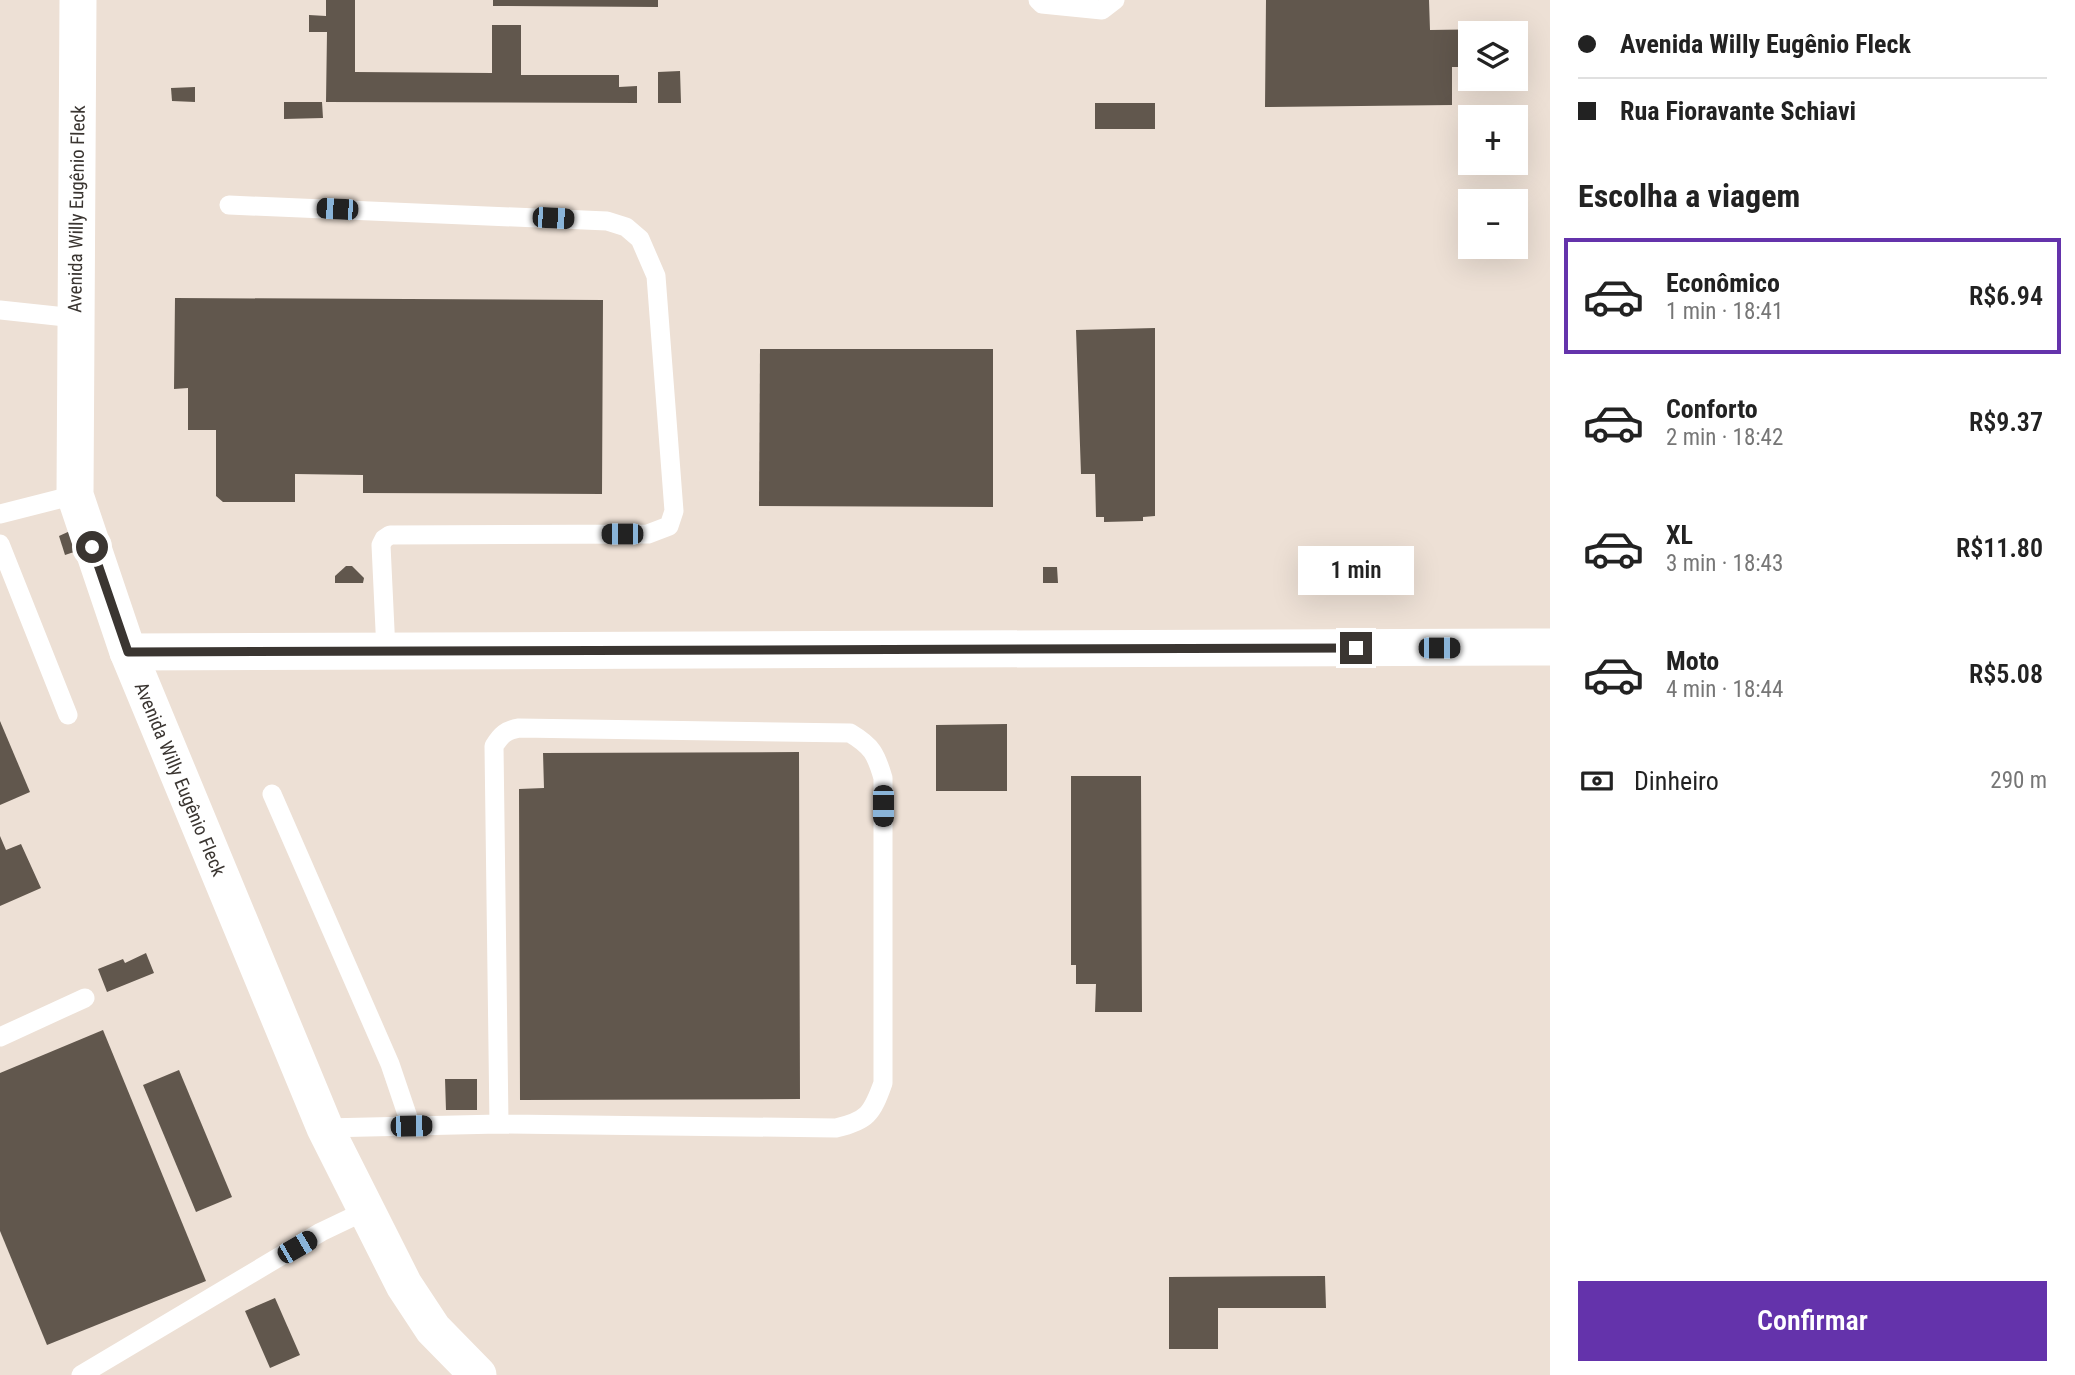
<!DOCTYPE html>
<html lang="pt">
<head>
<meta charset="utf-8">
<style>
  body { margin:0; font-family:"Roboto Condensed",sans-serif; background:#f2f2f2; color:#222; height:100vh; display:flex; flex-direction:column; font-size:26px; white-space:nowrap }
  * { box-sizing:border-box; margin:0 }
  p { font-size:23px; color:#767676 }
  .icon { flex:none; width:38px; height:38px; fill:none; stroke:currentColor; stroke-width:2; stroke-linecap:round; stroke-linejoin:round }
  .map { position:relative; flex:1; overflow:hidden }
  .sheet { display:flex; flex-direction:column; background:#fff; width:525px }
  .sheet>* { flex:none }
  .guide { display:grid; align-content:center; height:154px; padding:0 28px; background:#fff }
  .controls { position:absolute; left:1458px; top:21px; display:grid; gap:14px }
  .controls a { display:grid; place-items:center; width:70px; height:70px; border-radius:0px; background:#fff; box-shadow:0 7px 28px #0002; font-size:35px }
  .end { position:absolute; width:32px; height:32px; margin:-16px; border:9px solid #3a3531; background:#fff; box-shadow:0 0 0 4px #fff }
  .from { border-radius:50% }
  .bubble { position:absolute; height:49px; border-radius:0px; background:#fff; box-shadow:0 7px 28px #0002; font-size:23px; font-weight:600; line-height:49px; text-align:center }
  .car { position:absolute; width:21px; height:42px; margin:-21px -10px; border-radius:9px; box-shadow:0 0 5px 2px #0007; background:linear-gradient(#222 24%,#8ab4d8 0 40%,#222 0 76%,#8ab4d8 0 86%,#222 0) }
  .guide b { display:flex; align-items:center; gap:24px; height:66px; font-size:26px }
  .guide b+b { border-top:2px solid #e0e0e0 }
  .guide i { width:18px; height:18px; background:#222 }
  ul { padding:0; list-style:none }
  li { display:flex; align-items:center; gap:21px; height:116px; margin:0 14px 10px; padding:0 14px; border:4px solid transparent; border-radius:0px }
  li div { flex:1 }
  li b { display:block; font-size:26px }
  li em { font-style:normal; font-weight:600 }
  li.current { border-color:#6433ab }
  li>.icon { width:63px; height:63px; stroke-width:1.5 }
  h2 { padding:0 28px; font-size:32px; line-height:84px }
  .pay { display:flex; align-items:center; gap:18px; height:77px; padding:0 28px; font-size:26px }
  .pay p { margin-inline-start:auto }
  .button { display:flex; gap:14px; margin-top:auto; padding:14px 28px }
  .button a { flex:1; height:80px; border-radius:0px; background:#6433ab; color:#fff; font-size:28px; font-weight:600; line-height:80px; text-align:center }
  main { display:flex; flex:1; min-height:0 }
  .map>svg:first-child { display:block }
  .building { fill:#61574d }
  .lines { fill:none; stroke-linecap:round; stroke-linejoin:round }
  .lane { stroke:#fff; stroke-width:19 }
  .street { stroke:#fff; stroke-width:37 }
  .route { stroke:#3a3531; stroke-width:9 }
  .labels { text-anchor:middle; stroke-width:7; stroke-linejoin:round; paint-order:stroke }
  .street-label { font-size:19px; fill:#3a3531; stroke:#fff }
</style>
</head>
<body>
<main>
<div class="map">
<svg width="1550" height="1375" viewBox="0 0 1550 1375">
  <rect width="100%" height="100%" fill="#ede0d5"/>
  <g class="building">
    <polygon points="326,0 355,0 355,72 492,73 492,25 521,25 521,75 619,75 619,87 637,86 637,103 326,102 327,32 309,32 309,15 326,16"/>
    <polygon points="493,0 658,0 658,7 493,6"/>
    <polygon points="1266,0 1429,0 1430,30 1497,29 1497,33 1470,33 1470,67 1452,67 1452,105 1265,107"/>
    <polygon points="680,71 681,103 658,103 658,72"/>
    <polygon points="195,87 195,102 172,101 171,88"/>
    <polygon points="284,102 322,102 323,118 284,119"/>
    <rect x="1095" y="103" width="60" height="26"/>
    <polygon points="175,298 603,300 602,494 363,493 363,475 295,474 295,502 223,502 216,496 216,430 188,430 188,388 174,389"/>
    <polygon points="1155,328 1155,516 1143,517 1143,521 1104,522 1104,517 1096,517 1095,474 1081,474 1076,330"/>
    <polygon points="760,349 993,349 993,507 759,506"/>
    <polygon points="70,531 77,551 65,555 59,536"/>
    <polygon points="346,566 352,566 364,578 363,583 335,583 335,576"/>
    <polygon points="1043,567 1057,567 1058,583 1043,583"/>
    <polygon points="0,721 30,792 0,805"/>
    <polygon points="1007,724 1007,791 936,791 936,725"/>
    <polygon points="799,752 800,1099 520,1100 519,789 544,788 543,753"/>
    <polygon points="1071,776 1141,776 1142,1012 1095,1012 1096,984 1076,984 1076,965 1071,965"/>
    <polygon points="0,836 6,850 21,844 41,888 0,906"/>
    <polygon points="146,953 154,973 107,992 98,969 123,959 125,963"/>
    <polygon points="103,1030 206,1281 47,1345 0,1231 0,1073"/>
    <polygon points="179,1070 232,1197 196,1212 143,1085"/>
    <polygon points="445,1079 477,1079 477,1110 446,1110"/>
    <polygon points="1325,1276 1326,1308 1218,1308 1218,1349 1169,1349 1169,1277"/>
    <polygon points="275,1298 300,1355 270,1368 245,1311"/>
  </g>
  <g class="lines">
    <g class="lane">
      <polyline points="1038,0 1042,4 1102,10 1115,0"/>
      <polyline points="229,205 607,221 626,227 640,239 656,276 674,511 669,526 648,534 390,535 384,539 381,545 386,651"/>
      <polyline points="0,310 75,318"/>
      <polyline points="0,514 75,495"/>
      <polyline points="0,544 68,715"/>
      <polyline points="272,794 390,1064 411,1126"/>
      <polyline points="0,1037 85,998"/>
      <path d="M325 1128 499 1124 836 1128C867 1121 872 1114 883 1083V778C876 754 872 746 850 733L519 728C506 730 501 735 494 746L499 1124"/>
      <polyline points="81,1375 321,1232 365,1211"/>
    </g>
    <g class="street">
      <path id="s1" d="M78 0 75 495 128 652 325 1128 404 1285 433 1329 478 1375"/>
      <polyline points="128,652 1550,647"/>
    </g>
  </g>
  <g class="lines">
    <polyline class="route" points="92,547 128,652 1356,648"/>
  </g>
  <g class="labels">
    <g class="street-label">
      <text transform="translate(76 209) rotate(-89)" y="7">Avenida Willy Eugênio Fleck</text>
      <text dy="7" stroke="none"><textPath href="#s1" startOffset="798">Avenida Willy Eugênio Fleck</textPath></text>
    </g>
  </g>
</svg>
<div class="controls">
<a><svg class="icon" aria-label="layers" viewBox="0 0 24 24"><path d="M12 4l9 5-9 5-9-5zM3 14l9 5 9-5"/></svg></a>
<a>+</a>
<a>−</a>
</div>
<i class="end from" style="left:92px;top:547px"></i>
<i class="end" style="left:1356px;top:648px"></i>
<div class="bubble" style="left:1298px;top:546px;width:116px">1 min</div>
<i class="car" style="left:337px;top:209px;rotate:273deg"></i>
<i class="car" style="left:553px;top:218px;rotate:93deg"></i>
<i class="car" style="left:622px;top:534px;rotate:270deg"></i>
<i class="car" style="left:1439px;top:648px;rotate:90deg"></i>
<i class="car" style="left:883px;top:806px;rotate:180deg"></i>
<i class="car" style="left:411px;top:1126px;rotate:89deg"></i>
<i class="car" style="left:297px;top:1247px;rotate:60deg"></i>
</div>
<section class="sheet">
<div class="guide">
<b><i class="from"></i>Avenida Willy Eugênio Fleck</b>
<b><i></i>Rua Fioravante Schiavi</b>
</div>
<h2>Escolha a viagem</h2>
<ul>
<li class="current"><svg class="icon" aria-label="car" viewBox="0 0 24 24"><path d="M5 17H2v-5l4-1 3-4h7l3 4 3 1v5h-3M9 17h6M6 11h13"/><circle cx="7" cy="17" r="2"/><circle cx="17" cy="17" r="2"/></svg><div><b>Econômico</b><p>1 min · 18:41</p></div><em>R$6.94</em></li>
<li><svg class="icon" aria-label="car" viewBox="0 0 24 24"><path d="M5 17H2v-5l4-1 3-4h7l3 4 3 1v5h-3M9 17h6M6 11h13"/><circle cx="7" cy="17" r="2"/><circle cx="17" cy="17" r="2"/></svg><div><b>Conforto</b><p>2 min · 18:42</p></div><em>R$9.37</em></li>
<li><svg class="icon" aria-label="car" viewBox="0 0 24 24"><path d="M5 17H2v-5l4-1 3-4h7l3 4 3 1v5h-3M9 17h6M6 11h13"/><circle cx="7" cy="17" r="2"/><circle cx="17" cy="17" r="2"/></svg><div><b>XL</b><p>3 min · 18:43</p></div><em>R$11.80</em></li>
<li><svg class="icon" aria-label="car" viewBox="0 0 24 24"><path d="M5 17H2v-5l4-1 3-4h7l3 4 3 1v5h-3M9 17h6M6 11h13"/><circle cx="7" cy="17" r="2"/><circle cx="17" cy="17" r="2"/></svg><div><b>Moto</b><p>4 min · 18:44</p></div><em>R$5.08</em></li>
</ul>
<div class="pay"><svg class="icon" aria-label="cash" viewBox="0 0 24 24"><path d="M3 7h18v10H3z"/><circle cx="12" cy="12" r="2"/></svg>Dinheiro<p>290 m</p></div>
<div class="button"><a>Confirmar</a></div>
</section>
</main>
</body>
</html>
